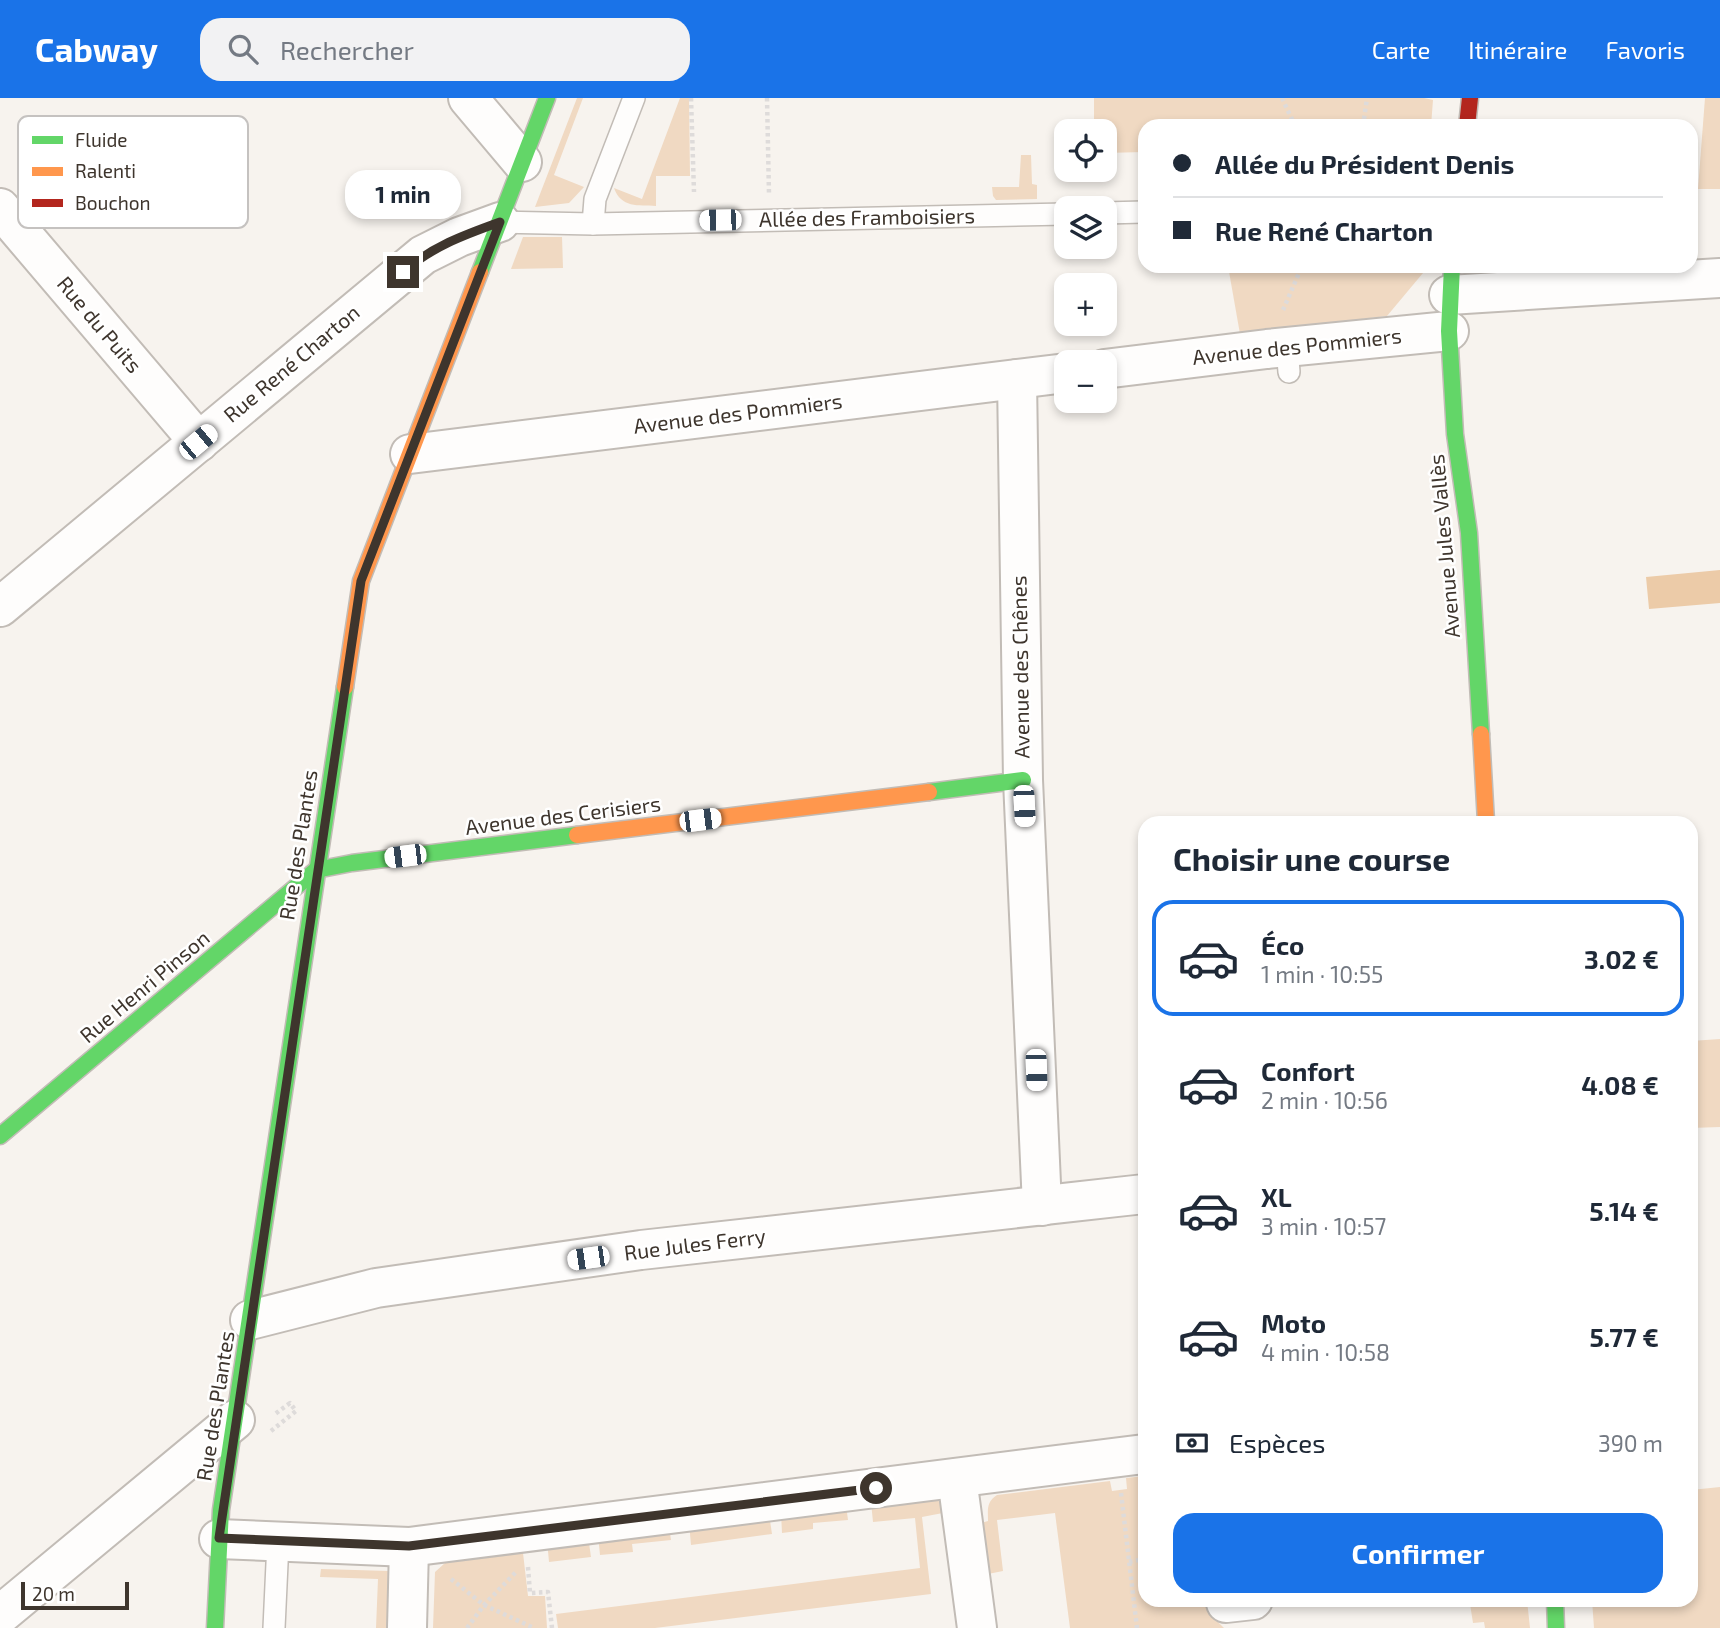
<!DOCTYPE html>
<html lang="fr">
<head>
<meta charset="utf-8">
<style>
  body { margin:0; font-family:"Exo 2",sans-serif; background:#f2f2f3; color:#1f2937; height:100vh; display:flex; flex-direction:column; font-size:26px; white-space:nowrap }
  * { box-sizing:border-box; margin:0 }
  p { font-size:23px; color:#747a83 }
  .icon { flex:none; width:38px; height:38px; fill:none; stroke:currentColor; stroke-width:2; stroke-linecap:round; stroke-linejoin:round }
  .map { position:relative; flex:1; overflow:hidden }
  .details { position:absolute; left:1138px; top:718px; width:560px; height:791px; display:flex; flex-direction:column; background:#fff; border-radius:21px; box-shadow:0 4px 10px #0003 }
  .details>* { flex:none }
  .hud { position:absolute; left:1138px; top:21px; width:560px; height:154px; border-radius:21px; box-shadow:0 4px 10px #0003; display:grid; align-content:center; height:154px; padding:0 35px; background:#fff }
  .buttons { position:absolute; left:1054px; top:21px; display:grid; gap:14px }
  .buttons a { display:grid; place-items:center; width:63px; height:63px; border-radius:14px; background:#fff; box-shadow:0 4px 10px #0003; font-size:35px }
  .scale { position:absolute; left:21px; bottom:18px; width:108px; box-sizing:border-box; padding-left:7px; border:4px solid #3e352d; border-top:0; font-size:19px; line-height:24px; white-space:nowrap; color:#3e352d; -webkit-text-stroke:5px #fff; paint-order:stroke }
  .end { position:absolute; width:32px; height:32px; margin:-16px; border:9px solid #3e352d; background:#fff; box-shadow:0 0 0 4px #fff }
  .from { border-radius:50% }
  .bubble { position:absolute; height:49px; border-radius:21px; background:#fff; box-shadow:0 4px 10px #0003; font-size:23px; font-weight:700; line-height:49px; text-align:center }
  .car { position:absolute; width:21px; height:42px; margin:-21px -10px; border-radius:9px; box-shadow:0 0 5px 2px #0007; background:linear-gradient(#fff 24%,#345 0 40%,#fff 0 76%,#345 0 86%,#fff 0) }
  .hud b { display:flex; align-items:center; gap:24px; height:66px; font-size:26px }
  .hud b+b { border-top:2px solid #e0e1e3 }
  .hud i { width:18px; height:18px; background:#1f2937 }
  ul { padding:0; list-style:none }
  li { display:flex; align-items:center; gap:21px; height:116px; margin:0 14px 10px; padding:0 21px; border:4px solid transparent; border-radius:21px }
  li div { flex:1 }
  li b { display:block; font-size:26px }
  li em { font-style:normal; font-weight:700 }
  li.current { border-color:#1a73e8 }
  li>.icon { width:63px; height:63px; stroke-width:1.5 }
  h2 { padding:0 35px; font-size:32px; line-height:84px }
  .pay { display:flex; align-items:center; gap:18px; height:77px; padding:0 35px; font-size:26px }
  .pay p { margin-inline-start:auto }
  .action { display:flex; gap:14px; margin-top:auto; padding:14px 35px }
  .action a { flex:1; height:80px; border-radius:21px; background:#1a73e8; color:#fff; font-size:28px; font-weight:700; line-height:80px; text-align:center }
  header { display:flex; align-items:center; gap:42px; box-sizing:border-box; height:98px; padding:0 35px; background:#1a73e8; color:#fff }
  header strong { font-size:33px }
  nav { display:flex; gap:38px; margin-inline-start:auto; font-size:24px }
  .search { width:490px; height:63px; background:#f2f2f3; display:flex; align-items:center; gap:18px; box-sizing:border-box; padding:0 24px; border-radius:21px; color:#747a83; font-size:26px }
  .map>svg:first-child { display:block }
  .green { fill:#f0d9c2 }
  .forest { fill:#eccba8 }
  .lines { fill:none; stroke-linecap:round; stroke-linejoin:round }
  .lane-casing { stroke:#c2bcb6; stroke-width:24 }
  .street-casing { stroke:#c2bcb6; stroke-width:42 }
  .fast-casing { stroke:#c2bcb6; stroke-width:19 }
  .slow-casing { stroke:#c2bcb6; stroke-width:19 }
  .jam-casing { stroke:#c2bcb6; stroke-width:19 }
  .path { stroke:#dedbda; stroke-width:4.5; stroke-dasharray:3.5 3.5; stroke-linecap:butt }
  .lane { stroke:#fefdfc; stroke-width:21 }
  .street { stroke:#fefdfc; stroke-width:38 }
  .fast { stroke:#63d668; stroke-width:16 }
  .slow { stroke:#ff974d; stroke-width:16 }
  .jam { stroke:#b3261e; stroke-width:16 }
  .route { stroke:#3e352d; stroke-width:9 }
  .labels { text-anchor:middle; stroke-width:5; stroke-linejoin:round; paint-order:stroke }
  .street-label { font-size:21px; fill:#3e352d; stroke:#fff }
  .key { fill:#fff; stroke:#c5c2c0; stroke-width:2 }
  .key-label { font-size:19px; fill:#3e352d }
</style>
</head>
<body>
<header>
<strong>Cabway</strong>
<div class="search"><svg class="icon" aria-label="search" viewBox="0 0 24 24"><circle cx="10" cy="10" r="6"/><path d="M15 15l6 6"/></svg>Rechercher</div>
<nav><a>Carte</a><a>Itinéraire</a><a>Favoris</a></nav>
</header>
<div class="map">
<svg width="1720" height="1530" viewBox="0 0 1720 1530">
  <rect width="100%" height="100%" fill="#f7f3ee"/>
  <g class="green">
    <polygon points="577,0 583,0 554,77 584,89 569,105 535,109"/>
    <path d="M680 0H689L690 78H656V108C638 107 621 110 614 90L642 101Z"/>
    <polygon points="1094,0 1424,0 1433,2 1431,28 1144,28 1144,54 1104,55 1104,33 1094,33"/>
    <polygon points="1705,0 1720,0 1720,91 1698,91"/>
    <polygon points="1021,57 1031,57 1032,86 1037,87 1037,101 996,102 993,98 992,89 1019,89"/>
    <polygon points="523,139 562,139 563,170 511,171"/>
    <polygon points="1228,168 1422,168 1423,175 1387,218 1240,236"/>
    <polygon points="1720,941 1720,1029 1691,1030 1691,943"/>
    <path d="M1144 1378V1502H1205L1209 1515 1224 1530H1070L1055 1415 997 1422 1003 1473 988 1476 981 1425 988 1423C988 1412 986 1404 997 1397L1110 1383 1112 1393 1127 1391 1126 1380Z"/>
    <polygon points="1720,1389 1720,1530 1594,1530 1592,1502 1690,1502 1691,1392"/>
    <polygon points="934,1400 943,1406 948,1414 922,1419 931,1496 655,1530 558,1530 556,1516 920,1470 915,1420 873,1424 871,1404"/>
    <polygon points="846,1407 848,1422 813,1425 813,1431 782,1435 781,1415"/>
    <polygon points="769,1416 772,1436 691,1447 689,1424"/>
    <polygon points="669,1429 671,1442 632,1446 633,1454 600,1457 598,1437"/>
    <polygon points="588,1438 591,1459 549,1464 547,1442"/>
    <polygon points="523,1455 528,1498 545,1498 547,1530 433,1530 435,1474 445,1465"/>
    <polygon points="321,1471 389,1473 392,1479 392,1530 376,1530 378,1481 320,1479"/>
    <polygon points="1440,1502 1527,1502 1530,1530 1485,1530 1484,1524 1473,1525 1470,1506 1440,1509"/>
  </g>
  <polygon class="forest" points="1720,472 1720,505 1649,511 1646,479"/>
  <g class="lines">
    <g class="lane-casing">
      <g id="lane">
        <polyline points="1104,115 1144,114"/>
        <polyline points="500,124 593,126 1066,116"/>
        <polyline points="593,126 595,101 634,0"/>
        <polyline points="1287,249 1289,274"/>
        <polyline points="274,1530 278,1444"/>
      </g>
    </g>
    <g class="street-casing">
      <g id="street">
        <polyline points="468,0 522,64"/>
        <polyline points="0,110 199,344"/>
        <polyline points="1449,197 1720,180"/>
        <polyline points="1104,271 1267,251 1449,233"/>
        <polyline points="1017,281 1023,682 1042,1108"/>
        <polyline points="410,356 1066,275"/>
        <polyline points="0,509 423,157 459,139 500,124"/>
        <polyline points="250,1222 376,1190 641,1152 1144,1096"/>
        <polyline points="957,1380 977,1530"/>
        <polyline points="219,1441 409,1449 1144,1356"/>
        <polyline points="1226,1502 1226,1505 1253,1502"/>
        <polyline points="0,1517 235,1322"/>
        <polyline points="407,1530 409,1449"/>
      </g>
    </g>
    <g class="fast-casing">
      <g id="fast">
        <polyline points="1452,168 1449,233 1455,336 1469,435 1481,636"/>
        <polyline points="480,174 547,0"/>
        <polyline points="929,694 1023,682"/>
        <polyline points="0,1038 316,772 352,765 577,737"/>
        <polyline points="1555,1502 1556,1530"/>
        <polyline points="215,1530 221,1412 345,589"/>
      </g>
    </g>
    <g class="slow-casing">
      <g id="slow">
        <polyline points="345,589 361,483 480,174"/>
        <polyline points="1481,636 1486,724"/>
        <polyline points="577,737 929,694"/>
      </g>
    </g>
    <g class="jam-casing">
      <polyline id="jam" points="1467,28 1470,0"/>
    </g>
    <g class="path">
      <polyline points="691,0 694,94"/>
      <polyline points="767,0 769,96"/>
      <polyline points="1282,0 1295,28"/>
      <polyline points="1363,28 1367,0"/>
      <polyline points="1312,168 1407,168"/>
      <polyline points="1283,212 1302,168"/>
      <polyline points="271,1333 296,1313 290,1305 275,1316"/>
      <polyline points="1121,1395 1137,1530"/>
      <polyline points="1129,1464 1144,1461"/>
      <polyline points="528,1469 530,1495 548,1494 552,1530"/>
      <polyline points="451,1481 484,1507 534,1530"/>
      <polyline points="467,1530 484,1507 517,1473"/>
    </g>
    <use href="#lane" class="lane"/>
    <use href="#street" class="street"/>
    <use href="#fast" class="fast"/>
    <use href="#slow" class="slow"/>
    <use href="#jam" class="jam"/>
  </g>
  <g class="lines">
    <path class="route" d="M403 174C433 148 464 137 500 124L361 483 219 1440 409 1448 876 1390"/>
  </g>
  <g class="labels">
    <g class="street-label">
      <text transform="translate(867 120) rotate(-1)" y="7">Allée des Framboisiers</text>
      <text transform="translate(99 227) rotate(50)" y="7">Rue du Puits</text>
      <text transform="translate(1297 249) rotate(-6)" y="7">Avenue des Pommiers</text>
      <text transform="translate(292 266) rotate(-40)" y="7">Rue René Charton</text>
      <text transform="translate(738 316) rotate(-7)" y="7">Avenue des Pommiers</text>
      <text transform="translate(1445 448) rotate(-95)" y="7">Avenue Jules Vallès</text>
      <text transform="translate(1021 569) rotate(-91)" y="7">Avenue des Chênes</text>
      <text transform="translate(563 718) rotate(-7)" y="7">Avenue des Cerisiers</text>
      <text transform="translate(299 747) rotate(-81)" y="7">Rue des Plantes</text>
      <text transform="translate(145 889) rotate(-40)" y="7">Rue Henri Pinson</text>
      <text transform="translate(695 1147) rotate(-7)" y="7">Rue Jules Ferry</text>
      <text transform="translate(216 1308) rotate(-81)" y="7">Rue des Plantes</text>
    </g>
  </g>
  <rect x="18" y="18" width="230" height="112" rx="10" class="key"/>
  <rect x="32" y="38" width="31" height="8" fill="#63d668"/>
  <rect x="32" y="69" width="31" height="9" fill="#ff974d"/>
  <rect x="32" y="101" width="31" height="8" fill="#b3261e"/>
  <g class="key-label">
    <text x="75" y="49">Fluide</text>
    <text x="75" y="80">Ralenti</text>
    <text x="75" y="112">Bouchon</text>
  </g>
</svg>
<div class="buttons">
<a><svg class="icon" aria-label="locate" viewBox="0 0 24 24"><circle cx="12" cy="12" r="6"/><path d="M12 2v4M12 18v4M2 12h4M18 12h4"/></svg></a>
<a><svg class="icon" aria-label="layers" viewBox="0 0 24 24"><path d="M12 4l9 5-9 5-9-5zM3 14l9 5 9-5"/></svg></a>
<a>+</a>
<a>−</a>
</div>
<div class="scale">20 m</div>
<i class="end from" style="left:876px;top:1390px"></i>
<i class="end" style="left:403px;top:174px"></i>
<div class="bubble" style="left:345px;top:72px;width:116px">1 min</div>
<i class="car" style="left:720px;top:122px;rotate:269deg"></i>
<i class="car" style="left:198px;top:344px;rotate:50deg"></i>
<i class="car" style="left:1024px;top:708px;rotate:177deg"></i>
<i class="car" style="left:700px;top:722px;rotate:83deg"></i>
<i class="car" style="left:405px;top:758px;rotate:263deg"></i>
<i class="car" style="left:1036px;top:972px;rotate:178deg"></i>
<i class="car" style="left:588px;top:1160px;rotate:262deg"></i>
<div class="hud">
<b><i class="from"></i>Allée du Président Denis</b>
<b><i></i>Rue René Charton</b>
</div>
<section class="details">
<h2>Choisir une course</h2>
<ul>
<li class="current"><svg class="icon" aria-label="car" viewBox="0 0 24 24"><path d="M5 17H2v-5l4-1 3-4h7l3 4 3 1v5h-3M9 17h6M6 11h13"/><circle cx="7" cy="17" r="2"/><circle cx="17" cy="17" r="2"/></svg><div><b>Éco</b><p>1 min · 10:55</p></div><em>3.02 €</em></li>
<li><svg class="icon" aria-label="car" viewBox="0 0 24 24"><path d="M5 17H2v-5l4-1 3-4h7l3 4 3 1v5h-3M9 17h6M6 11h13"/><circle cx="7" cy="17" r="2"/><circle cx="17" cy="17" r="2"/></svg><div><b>Confort</b><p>2 min · 10:56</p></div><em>4.08 €</em></li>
<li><svg class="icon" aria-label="car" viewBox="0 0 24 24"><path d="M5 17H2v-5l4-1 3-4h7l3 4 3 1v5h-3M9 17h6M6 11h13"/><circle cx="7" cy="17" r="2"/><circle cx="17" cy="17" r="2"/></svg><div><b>XL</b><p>3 min · 10:57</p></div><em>5.14 €</em></li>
<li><svg class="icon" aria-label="car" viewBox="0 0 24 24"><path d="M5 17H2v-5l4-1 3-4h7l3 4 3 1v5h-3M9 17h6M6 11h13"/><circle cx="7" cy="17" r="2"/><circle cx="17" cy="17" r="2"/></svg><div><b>Moto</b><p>4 min · 10:58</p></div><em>5.77 €</em></li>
</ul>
<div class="pay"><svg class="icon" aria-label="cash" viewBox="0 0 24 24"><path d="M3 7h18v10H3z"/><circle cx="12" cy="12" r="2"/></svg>Espèces<p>390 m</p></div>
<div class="action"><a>Confirmer</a></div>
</section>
</div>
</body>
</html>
